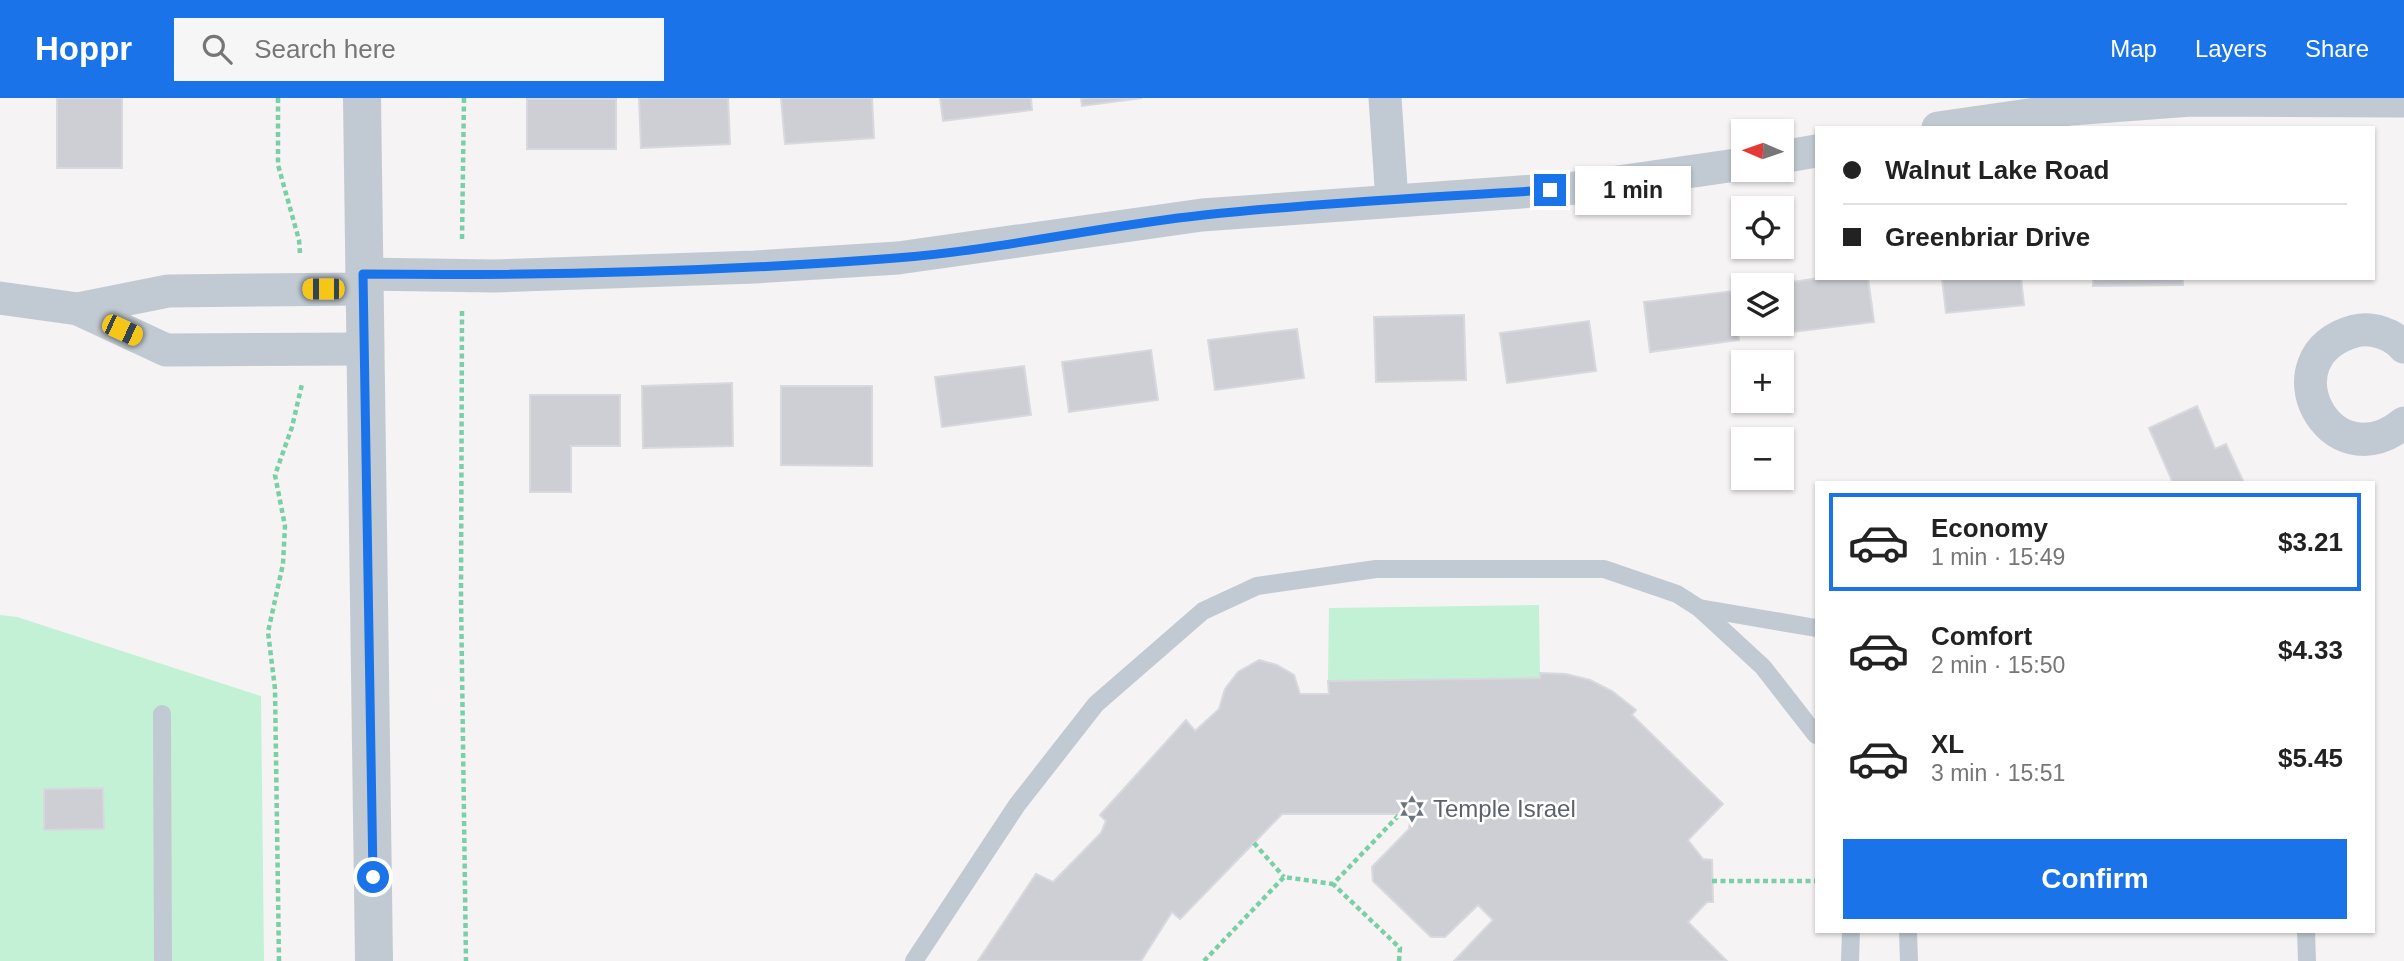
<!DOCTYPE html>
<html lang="en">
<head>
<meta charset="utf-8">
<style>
  body { margin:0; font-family:Helvetica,sans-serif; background:#f6f6f6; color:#222; height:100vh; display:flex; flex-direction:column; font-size:26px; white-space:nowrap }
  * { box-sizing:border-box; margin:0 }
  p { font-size:23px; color:#767676 }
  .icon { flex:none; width:38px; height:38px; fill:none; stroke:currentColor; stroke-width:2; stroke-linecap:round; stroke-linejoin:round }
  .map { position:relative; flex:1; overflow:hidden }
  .drawer { position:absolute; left:1815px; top:383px; width:560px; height:452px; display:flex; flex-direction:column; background:#fff; border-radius:0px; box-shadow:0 2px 5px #0004 }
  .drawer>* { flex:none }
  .banner { position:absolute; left:1815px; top:28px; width:560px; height:154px; border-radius:0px; box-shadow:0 2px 5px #0004; display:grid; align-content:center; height:154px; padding:0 28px; background:#fff }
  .needle { width:46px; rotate:272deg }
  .fabs { position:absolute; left:1731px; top:21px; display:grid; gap:14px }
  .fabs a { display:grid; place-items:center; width:63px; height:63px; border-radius:0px; background:#fff; box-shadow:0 2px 5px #0004; font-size:35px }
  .end { position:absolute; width:32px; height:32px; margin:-16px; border:9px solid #1a73e8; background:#fff; box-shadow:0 0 0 4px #fff }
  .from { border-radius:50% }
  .bubble { position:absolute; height:49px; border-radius:0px; background:#fff; box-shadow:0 2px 5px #0004; font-size:23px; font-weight:800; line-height:49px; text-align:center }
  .car { position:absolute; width:21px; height:42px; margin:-21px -10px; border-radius:9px; box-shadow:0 0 5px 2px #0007; background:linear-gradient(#f5c518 24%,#345 0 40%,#f5c518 0 76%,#345 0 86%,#f5c518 0) }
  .banner b { display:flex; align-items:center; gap:24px; height:66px; font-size:26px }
  .banner b+b { border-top:2px solid #e0e0e0 }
  .banner i { width:18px; height:18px; background:#222 }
  ul { padding:12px 0 0; list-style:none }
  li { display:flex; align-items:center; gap:21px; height:98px; margin:0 14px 10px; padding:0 14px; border:4px solid transparent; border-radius:0px }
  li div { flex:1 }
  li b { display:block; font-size:26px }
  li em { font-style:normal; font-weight:800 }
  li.active { border-color:#1a73e8 }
  li>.icon { width:63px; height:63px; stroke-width:1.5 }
  .primary-button { display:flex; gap:14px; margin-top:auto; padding:14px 28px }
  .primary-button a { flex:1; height:80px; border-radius:0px; background:#1a73e8; color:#fff; font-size:28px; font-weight:800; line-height:80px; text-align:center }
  header { display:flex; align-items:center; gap:42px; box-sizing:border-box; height:98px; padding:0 35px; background:#1a73e8; color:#fff }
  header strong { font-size:33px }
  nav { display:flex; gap:38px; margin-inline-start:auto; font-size:24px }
  .search { width:490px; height:63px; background:#f6f6f6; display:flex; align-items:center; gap:18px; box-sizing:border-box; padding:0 24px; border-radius:0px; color:#767676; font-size:26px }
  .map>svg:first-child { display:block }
  .green { fill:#c3f1d5 }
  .building { fill:#cdcfd5; stroke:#d7d9de; stroke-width:2 }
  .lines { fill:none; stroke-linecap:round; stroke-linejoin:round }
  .path { stroke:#7ad0a6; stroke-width:4.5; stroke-dasharray:5 3.5; stroke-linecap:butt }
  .service { stroke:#c1cad2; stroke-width:18 }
  .minor { stroke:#c1cad2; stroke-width:33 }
  .tertiary { stroke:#c1cad2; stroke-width:38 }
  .route { stroke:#1a73e8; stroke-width:9 }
  .labels { text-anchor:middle; stroke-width:5; stroke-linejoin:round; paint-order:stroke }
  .worship-label { font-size:24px; fill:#5b616d; stroke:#fff; text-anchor:start }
</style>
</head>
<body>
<header>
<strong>Hoppr</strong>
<div class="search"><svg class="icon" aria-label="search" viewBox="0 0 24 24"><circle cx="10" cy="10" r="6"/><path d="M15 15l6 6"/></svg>Search here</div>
<nav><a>Map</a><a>Layers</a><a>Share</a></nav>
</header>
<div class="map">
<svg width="2404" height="863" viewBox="0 0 2404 863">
  <rect width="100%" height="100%" fill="#f5f3f3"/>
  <g class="green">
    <polygon points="1539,507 1540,580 1328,583 1329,510"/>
    <polygon points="0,517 17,519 261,598 264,863 0,863"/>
  </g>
  <g class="building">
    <rect x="57" y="0" width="65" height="70"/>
    <polygon points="639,0 728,0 730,46 641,50"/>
    <polygon points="781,0 872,0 874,40 785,46"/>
    <polygon points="940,0 1031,0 1032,12 943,23"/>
    <polygon points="1081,0 1142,0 1082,8"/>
    <rect x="527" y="1" width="89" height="50"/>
    <polygon points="1819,180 1868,180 1874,224 1785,235 1782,187 1779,186"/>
    <polygon points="1942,180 2021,180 2024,207 1946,215"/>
    <polygon points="2093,180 2183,180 2183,187 2093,188"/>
    <polygon points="1733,193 1739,242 1650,254 1644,204"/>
    <polygon points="1464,217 1466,282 1376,284 1374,219"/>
    <polygon points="1589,223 1596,273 1507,285 1500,235"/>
    <polygon points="1297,231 1304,280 1215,292 1208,242"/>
    <polygon points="1151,252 1158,302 1069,314 1062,264"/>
    <polygon points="1024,268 1031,317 942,329 935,279"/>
    <polygon points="732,285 733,348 643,350 642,288"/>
    <polygon points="781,288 872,288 872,368 781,367"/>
    <polygon points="530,297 620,297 620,348 571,348 571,394 530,394"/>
    <polygon points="2197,308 2215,351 2226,346 2244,385 2173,385 2149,330"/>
    <polygon points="1259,562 1277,567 1294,577 1300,596 1329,596 1328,583 1540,580 1540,575 1566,576 1590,582 1612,593 1636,612 1632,617 1723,706 1688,742 1703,761 1712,762 1713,804 1707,804 1688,824 1727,863 1454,863 1493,822 1478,807 1445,839 1431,839 1373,783 1372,769 1409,731 1411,716 1282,716 1180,821 1172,814 1141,863 978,863 1036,776 1053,784 1101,735 1106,723 1100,717 1186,622 1195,633 1219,611 1225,591 1238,574"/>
    <polygon points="103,690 104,731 44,732 44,691"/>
  </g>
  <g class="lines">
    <g class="path">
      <polyline points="278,0 278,67 299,142 300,155"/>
      <polyline points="462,141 464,0"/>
      <polyline points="462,213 461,499 466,863"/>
      <polyline points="1254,745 1284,779"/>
      <polyline points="1712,783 1816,783"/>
      <polyline points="279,863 275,591 268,534 283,466 285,428 275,377 292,329 302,286"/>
      <polyline points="1204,863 1284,779 1333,786"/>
      <polyline points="1399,863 1400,850 1333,786 1400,716"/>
    </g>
    <g class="service">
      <polyline points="1699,510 1816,530"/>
      <polyline points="162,616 163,863"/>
      <polyline points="1908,833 1909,863"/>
      <polyline points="2306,833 2307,863"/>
      <polyline points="914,863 1017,707 1096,606 1203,513 1257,488 1376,471 1604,471 1677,496 1699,510 1763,569 1816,637"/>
      <polyline points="1850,863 1851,833"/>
    </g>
    <g class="minor">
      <polyline points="1385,0 1392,103"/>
      <polyline points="1938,30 2071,11 2191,2 2404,3"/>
      <polyline points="1782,59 1816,53"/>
      <polyline points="363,176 495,178 755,169 898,160 1202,117 1576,90 1743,66"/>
      <polyline points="364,191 168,193 78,211 166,252 365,251"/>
      <polyline points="0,200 78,211"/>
      <path d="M2404 249C2393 236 2372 229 2355 233 2264 258 2329 386 2404 325"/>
    </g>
    <polyline class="tertiary" points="362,0 374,863"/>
  </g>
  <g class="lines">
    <path class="route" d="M373 779 363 176C541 178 719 174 896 160 999 152 1101 128 1204 117 1319 105 1435 99 1550 92"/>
  </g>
  <defs>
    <g id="synagogue-bare" transform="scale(2.1)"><path d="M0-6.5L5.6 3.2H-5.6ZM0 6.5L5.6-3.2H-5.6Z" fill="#6b7280" stroke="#fff" stroke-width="2.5" paint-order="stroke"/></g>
  </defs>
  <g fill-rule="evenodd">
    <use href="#synagogue-bare" x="1412" y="711"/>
  </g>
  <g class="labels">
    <g class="worship-label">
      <text x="1433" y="719">Temple Israel</text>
    </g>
  </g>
</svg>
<div class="fabs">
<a><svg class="needle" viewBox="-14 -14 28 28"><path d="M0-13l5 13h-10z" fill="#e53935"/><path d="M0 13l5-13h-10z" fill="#767676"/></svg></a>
<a><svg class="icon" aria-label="locate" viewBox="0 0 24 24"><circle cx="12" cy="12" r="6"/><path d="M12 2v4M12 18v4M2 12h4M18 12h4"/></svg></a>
<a><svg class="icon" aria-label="layers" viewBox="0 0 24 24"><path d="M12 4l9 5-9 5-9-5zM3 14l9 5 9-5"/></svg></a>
<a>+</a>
<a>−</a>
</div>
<i class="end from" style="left:373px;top:779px"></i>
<i class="end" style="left:1550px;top:92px"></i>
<div class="bubble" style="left:1575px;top:68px;width:116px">1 min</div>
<i class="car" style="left:323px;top:191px;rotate:270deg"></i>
<i class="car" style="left:122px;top:232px;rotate:115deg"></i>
<div class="banner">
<b><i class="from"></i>Walnut Lake Road</b>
<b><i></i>Greenbriar Drive</b>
</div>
<section class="drawer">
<ul>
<li class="active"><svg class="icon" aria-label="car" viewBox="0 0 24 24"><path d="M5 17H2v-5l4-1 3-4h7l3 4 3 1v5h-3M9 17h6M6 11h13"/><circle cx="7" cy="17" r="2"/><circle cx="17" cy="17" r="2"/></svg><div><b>Economy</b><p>1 min · 15:49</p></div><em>$3.21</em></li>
<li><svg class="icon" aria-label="car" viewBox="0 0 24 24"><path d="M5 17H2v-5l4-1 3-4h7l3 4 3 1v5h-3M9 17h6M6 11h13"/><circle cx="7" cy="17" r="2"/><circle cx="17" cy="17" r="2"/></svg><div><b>Comfort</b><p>2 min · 15:50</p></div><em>$4.33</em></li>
<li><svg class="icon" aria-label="car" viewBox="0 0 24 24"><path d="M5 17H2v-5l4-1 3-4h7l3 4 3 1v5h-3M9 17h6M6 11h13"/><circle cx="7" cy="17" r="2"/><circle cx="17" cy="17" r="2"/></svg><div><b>XL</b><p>3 min · 15:51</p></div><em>$5.45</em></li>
</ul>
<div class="primary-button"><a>Confirm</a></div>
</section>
</div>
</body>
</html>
